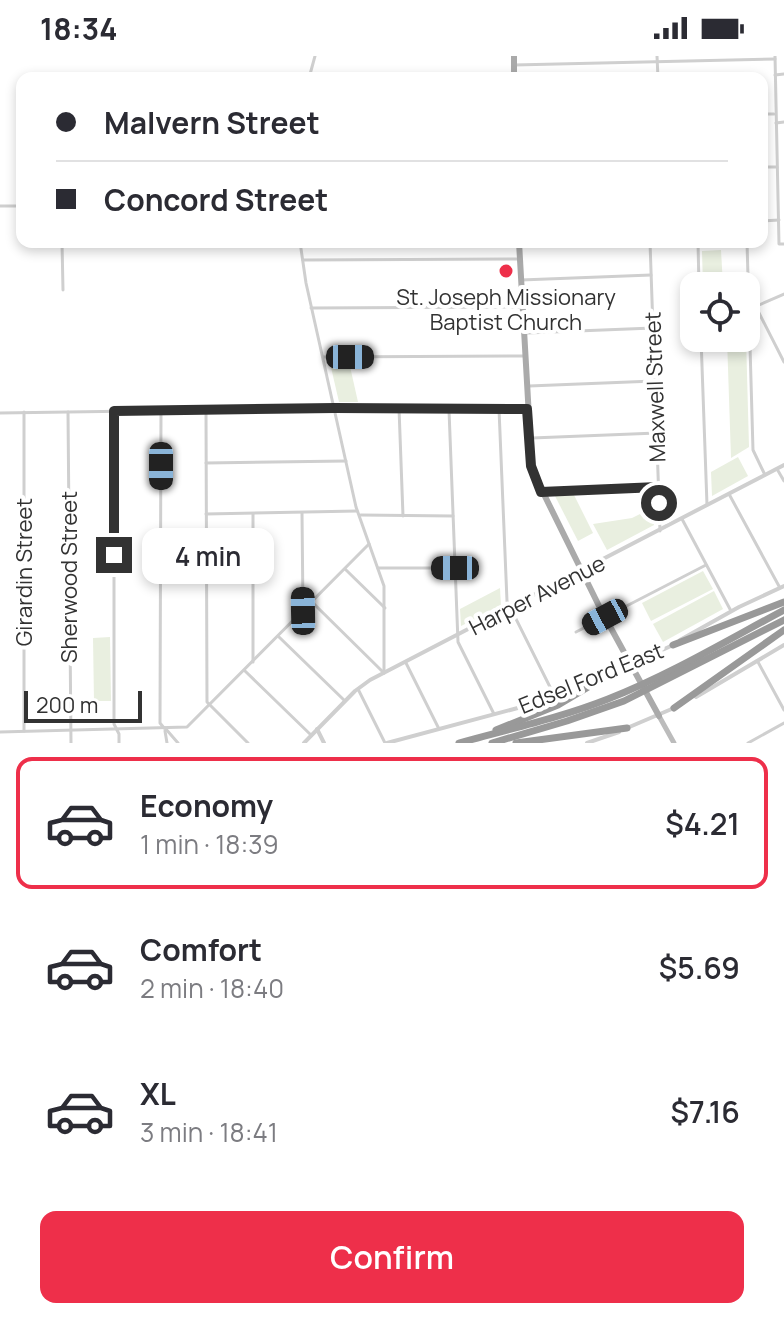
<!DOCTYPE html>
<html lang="en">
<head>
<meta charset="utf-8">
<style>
  body { margin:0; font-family:Manrope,sans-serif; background:#f2f2f3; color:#2b2b33; height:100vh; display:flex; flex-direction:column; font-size:30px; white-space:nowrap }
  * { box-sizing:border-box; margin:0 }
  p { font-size:26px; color:#7c7c81 }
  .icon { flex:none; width:44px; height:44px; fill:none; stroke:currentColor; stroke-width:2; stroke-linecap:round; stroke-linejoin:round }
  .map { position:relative; height:687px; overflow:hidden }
  .panel { display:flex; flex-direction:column; background:#fff; flex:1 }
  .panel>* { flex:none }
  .hud { position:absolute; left:16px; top:16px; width:752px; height:176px; border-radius:16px; box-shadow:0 4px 12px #0003; display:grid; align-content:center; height:176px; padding:0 40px; background:#fff }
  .fabs { position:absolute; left:680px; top:216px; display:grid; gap:16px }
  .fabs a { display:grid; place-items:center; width:80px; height:80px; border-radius:16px; background:#fff; box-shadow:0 4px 12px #0003; font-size:40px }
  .scale { position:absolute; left:24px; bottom:20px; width:118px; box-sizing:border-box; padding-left:8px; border:4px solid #323232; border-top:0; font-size:22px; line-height:28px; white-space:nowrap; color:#323232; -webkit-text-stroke:6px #fff; paint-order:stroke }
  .end { position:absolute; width:36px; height:36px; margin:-18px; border:10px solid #323232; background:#fff; box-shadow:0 0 0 4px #fff }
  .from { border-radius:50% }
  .bubble { position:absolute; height:56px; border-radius:16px; background:#fff; box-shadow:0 4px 12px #0003; font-size:26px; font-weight:600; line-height:56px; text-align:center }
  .car { position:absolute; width:24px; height:48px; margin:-24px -12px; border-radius:10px; box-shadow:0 0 6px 2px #0007; background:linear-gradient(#222 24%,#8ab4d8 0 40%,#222 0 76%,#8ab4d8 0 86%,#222 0) }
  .hud b { display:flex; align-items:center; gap:28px; height:76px; font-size:30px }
  .hud b+b { border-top:2px solid #e1e1e2 }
  .hud i { width:20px; height:20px; background:#2b2b33 }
  ul { padding:14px 0 0; list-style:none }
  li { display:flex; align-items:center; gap:24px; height:132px; margin:0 16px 12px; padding:0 24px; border:4px solid transparent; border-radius:16px }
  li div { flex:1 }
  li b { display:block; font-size:30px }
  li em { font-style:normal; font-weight:600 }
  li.current { border-color:#ee2f4a }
  li>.icon { width:72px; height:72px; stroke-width:1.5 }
  .cta { display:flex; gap:16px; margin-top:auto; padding:16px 40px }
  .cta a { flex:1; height:92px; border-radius:16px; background:#ee2f4a; color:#fff; font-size:32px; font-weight:600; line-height:92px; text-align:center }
  .status { display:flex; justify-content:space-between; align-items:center; height:56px; padding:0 40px; background:#fff; direction:ltr }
  .status svg { height:22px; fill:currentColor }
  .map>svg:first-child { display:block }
  .green { fill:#e9efe0 }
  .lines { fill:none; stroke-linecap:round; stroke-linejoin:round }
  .minor { stroke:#cfcfcf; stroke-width:3 }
  .tertiary { stroke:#cfcfcf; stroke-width:4 }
  .secondary { stroke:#bcbcbc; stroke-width:5 }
  .primary { stroke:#aaa; stroke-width:6 }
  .motorway { stroke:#999; stroke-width:7 }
  .route { stroke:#323232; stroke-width:10 }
  .poi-dot { fill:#ee2f4a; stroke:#fff; stroke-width:3 }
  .labels { text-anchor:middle; stroke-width:8; stroke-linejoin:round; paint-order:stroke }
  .poi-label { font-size:22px; fill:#323232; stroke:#fff }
  .street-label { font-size:22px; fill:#323232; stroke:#fff }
</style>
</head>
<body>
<div class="status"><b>18:34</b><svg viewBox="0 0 49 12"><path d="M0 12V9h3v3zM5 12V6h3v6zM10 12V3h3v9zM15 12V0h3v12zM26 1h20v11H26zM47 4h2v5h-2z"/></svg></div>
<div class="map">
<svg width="784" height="687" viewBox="0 0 784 687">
  <rect width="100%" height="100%" fill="#fff"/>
  <g class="green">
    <polygon points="721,194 723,230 703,230 702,195"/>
    <polygon points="727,282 746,282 749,391 731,402"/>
    <polygon points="349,306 358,346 339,346 330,307"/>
    <polygon points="738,401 748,420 712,440 711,416"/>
    <polygon points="574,439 593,477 578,485 555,440"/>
    <polygon points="654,451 654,469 607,494 593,468 632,462"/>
    <polygon points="703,515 713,533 651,565 642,547"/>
    <polygon points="500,532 501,550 461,570 460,553"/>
    <polygon points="714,535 723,553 663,586 653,568"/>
    <polygon points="110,581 111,645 94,645 93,582"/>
  </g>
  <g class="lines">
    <g class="minor">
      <polyline points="657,0 658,22"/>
      <polyline points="775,0 779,188 784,188"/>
      <polyline points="514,9 775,3"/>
      <polyline points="775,19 784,18"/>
      <polyline points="309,22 315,0"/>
      <polyline points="762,58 774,58"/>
      <polyline points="776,67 784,66"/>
      <polyline points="762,111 777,111"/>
      <polyline points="0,150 22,150"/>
      <polyline points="762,165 779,164"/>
      <polyline points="62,186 63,234"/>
      <polyline points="300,186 306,227 356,451 384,530 384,617"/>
      <polyline points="650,186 660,475"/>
      <polyline points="698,186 699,230"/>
      <polyline points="747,186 753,394 765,419"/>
      <polyline points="303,204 519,203"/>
      <polyline points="521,224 651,219"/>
      <polyline points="749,248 757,253 784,306"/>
      <polyline points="753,248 759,249 784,238"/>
      <polyline points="311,252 522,251"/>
      <polyline points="527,277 653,272"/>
      <polyline points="701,282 707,449"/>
      <polyline points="323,301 523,300"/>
      <polyline points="529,330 654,325"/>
      <polyline points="399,352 403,460"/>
      <polyline points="499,353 507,545 554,639"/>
      <polyline points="161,354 160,667 164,672"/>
      <polyline points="206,354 207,646 248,687"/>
      <polyline points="449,354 458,586 494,658"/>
      <polyline points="68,356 71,687"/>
      <polyline points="114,356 114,668 119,678 119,687"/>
      <polyline points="0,357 335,352 527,353"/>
      <polyline points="532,382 657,377"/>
      <polyline points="206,407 346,405"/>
      <polyline points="777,413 784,425"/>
      <polyline points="545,435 658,431"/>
      <polyline points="729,438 780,532"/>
      <polyline points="302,457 303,555"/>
      <polyline points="206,458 357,455"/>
      <polyline points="253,458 253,606"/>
      <polyline points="361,459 453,460"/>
      <polyline points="682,463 731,555"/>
      <polyline points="378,512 454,512"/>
      <polyline points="345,513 385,552"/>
      <polyline points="313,547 384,617"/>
      <polyline points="576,576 706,509"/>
      <polyline points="279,581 345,645"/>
      <polyline points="758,606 784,654"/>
      <polyline points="406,607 438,671"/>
      <polyline points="245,615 311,679"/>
      <polyline points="358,633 385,687"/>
      <polyline points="165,672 178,687"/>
      <polyline points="24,675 24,356"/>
      <polyline points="165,675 167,687"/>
      <polyline points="0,676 187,671 369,488"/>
      <polyline points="748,687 784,667"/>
    </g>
    <g class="tertiary">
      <polyline points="680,584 739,551 784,530"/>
      <polyline points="615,616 673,589"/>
      <polyline points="696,641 784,589"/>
      <polyline points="627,672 674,652"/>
      <polyline points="317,673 324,687"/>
      <polyline points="304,687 355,635 370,624 784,409"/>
      <polyline points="387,687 525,650 596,623"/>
      <polyline points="587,687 619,676"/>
    </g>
    <polyline class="secondary" points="659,660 674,687"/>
    <g class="primary">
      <polyline points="514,0 514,22"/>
      <polyline points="519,186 532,414 601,554 659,660"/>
    </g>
    <g class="motorway">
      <polyline points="673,589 784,546"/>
      <polyline points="674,652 784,574"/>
      <polyline points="496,674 558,649 615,615"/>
      <path d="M459 687C509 673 560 662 608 643 669 619 726 585 784 554"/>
      <polyline points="492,687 567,665 624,645 784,564"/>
      <polyline points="516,687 627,672"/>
    </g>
  </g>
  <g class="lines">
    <polyline class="route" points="114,499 114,355 335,352 527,353 531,410 541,436 658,431 659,447"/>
  </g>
  <circle class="poi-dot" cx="506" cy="215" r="8"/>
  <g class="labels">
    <g class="poi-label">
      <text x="506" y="249">St. Joseph Missionary<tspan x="506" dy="25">Baptist Church</tspan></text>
    </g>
    <g class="street-label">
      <text transform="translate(655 331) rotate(-92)" y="8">Maxwell Street</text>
      <text transform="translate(24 516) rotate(-90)" y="8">Girardin Street</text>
      <text transform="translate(69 521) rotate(-90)" y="8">Sherwood Street</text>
      <text transform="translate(537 539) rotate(-27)" y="8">Harper Avenue</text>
      <text transform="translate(591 622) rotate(-22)" y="8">Edsel Ford East</text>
    </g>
  </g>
</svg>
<div class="fabs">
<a><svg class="icon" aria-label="locate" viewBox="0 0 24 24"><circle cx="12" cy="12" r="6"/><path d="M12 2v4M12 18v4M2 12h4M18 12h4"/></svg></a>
</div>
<div class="scale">200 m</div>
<i class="end from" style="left:659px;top:447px"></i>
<i class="end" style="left:114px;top:499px"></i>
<div class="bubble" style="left:142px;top:472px;width:132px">4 min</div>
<i class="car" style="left:350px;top:301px;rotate:90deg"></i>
<i class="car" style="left:161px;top:410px;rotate:180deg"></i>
<i class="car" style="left:455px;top:512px;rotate:270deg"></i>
<i class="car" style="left:303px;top:555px;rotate:359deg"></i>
<i class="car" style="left:605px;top:561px;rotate:242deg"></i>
<div class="hud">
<b><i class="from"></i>Malvern Street</b>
<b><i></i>Concord Street</b>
</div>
</div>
<section class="panel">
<ul>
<li class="current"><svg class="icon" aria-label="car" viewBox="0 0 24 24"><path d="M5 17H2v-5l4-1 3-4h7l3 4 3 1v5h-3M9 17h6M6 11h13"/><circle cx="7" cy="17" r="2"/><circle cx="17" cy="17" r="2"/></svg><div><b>Economy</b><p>1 min · 18:39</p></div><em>$4.21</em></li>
<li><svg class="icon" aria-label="car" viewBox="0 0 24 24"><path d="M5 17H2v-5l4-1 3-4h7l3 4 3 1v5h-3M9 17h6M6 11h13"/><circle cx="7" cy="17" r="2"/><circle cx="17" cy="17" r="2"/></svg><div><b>Comfort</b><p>2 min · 18:40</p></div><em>$5.69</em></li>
<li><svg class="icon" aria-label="car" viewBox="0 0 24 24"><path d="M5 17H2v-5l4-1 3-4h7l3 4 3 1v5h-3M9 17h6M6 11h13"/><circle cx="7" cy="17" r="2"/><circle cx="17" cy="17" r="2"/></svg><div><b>XL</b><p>3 min · 18:41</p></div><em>$7.16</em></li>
</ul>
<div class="cta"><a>Confirm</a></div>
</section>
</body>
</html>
